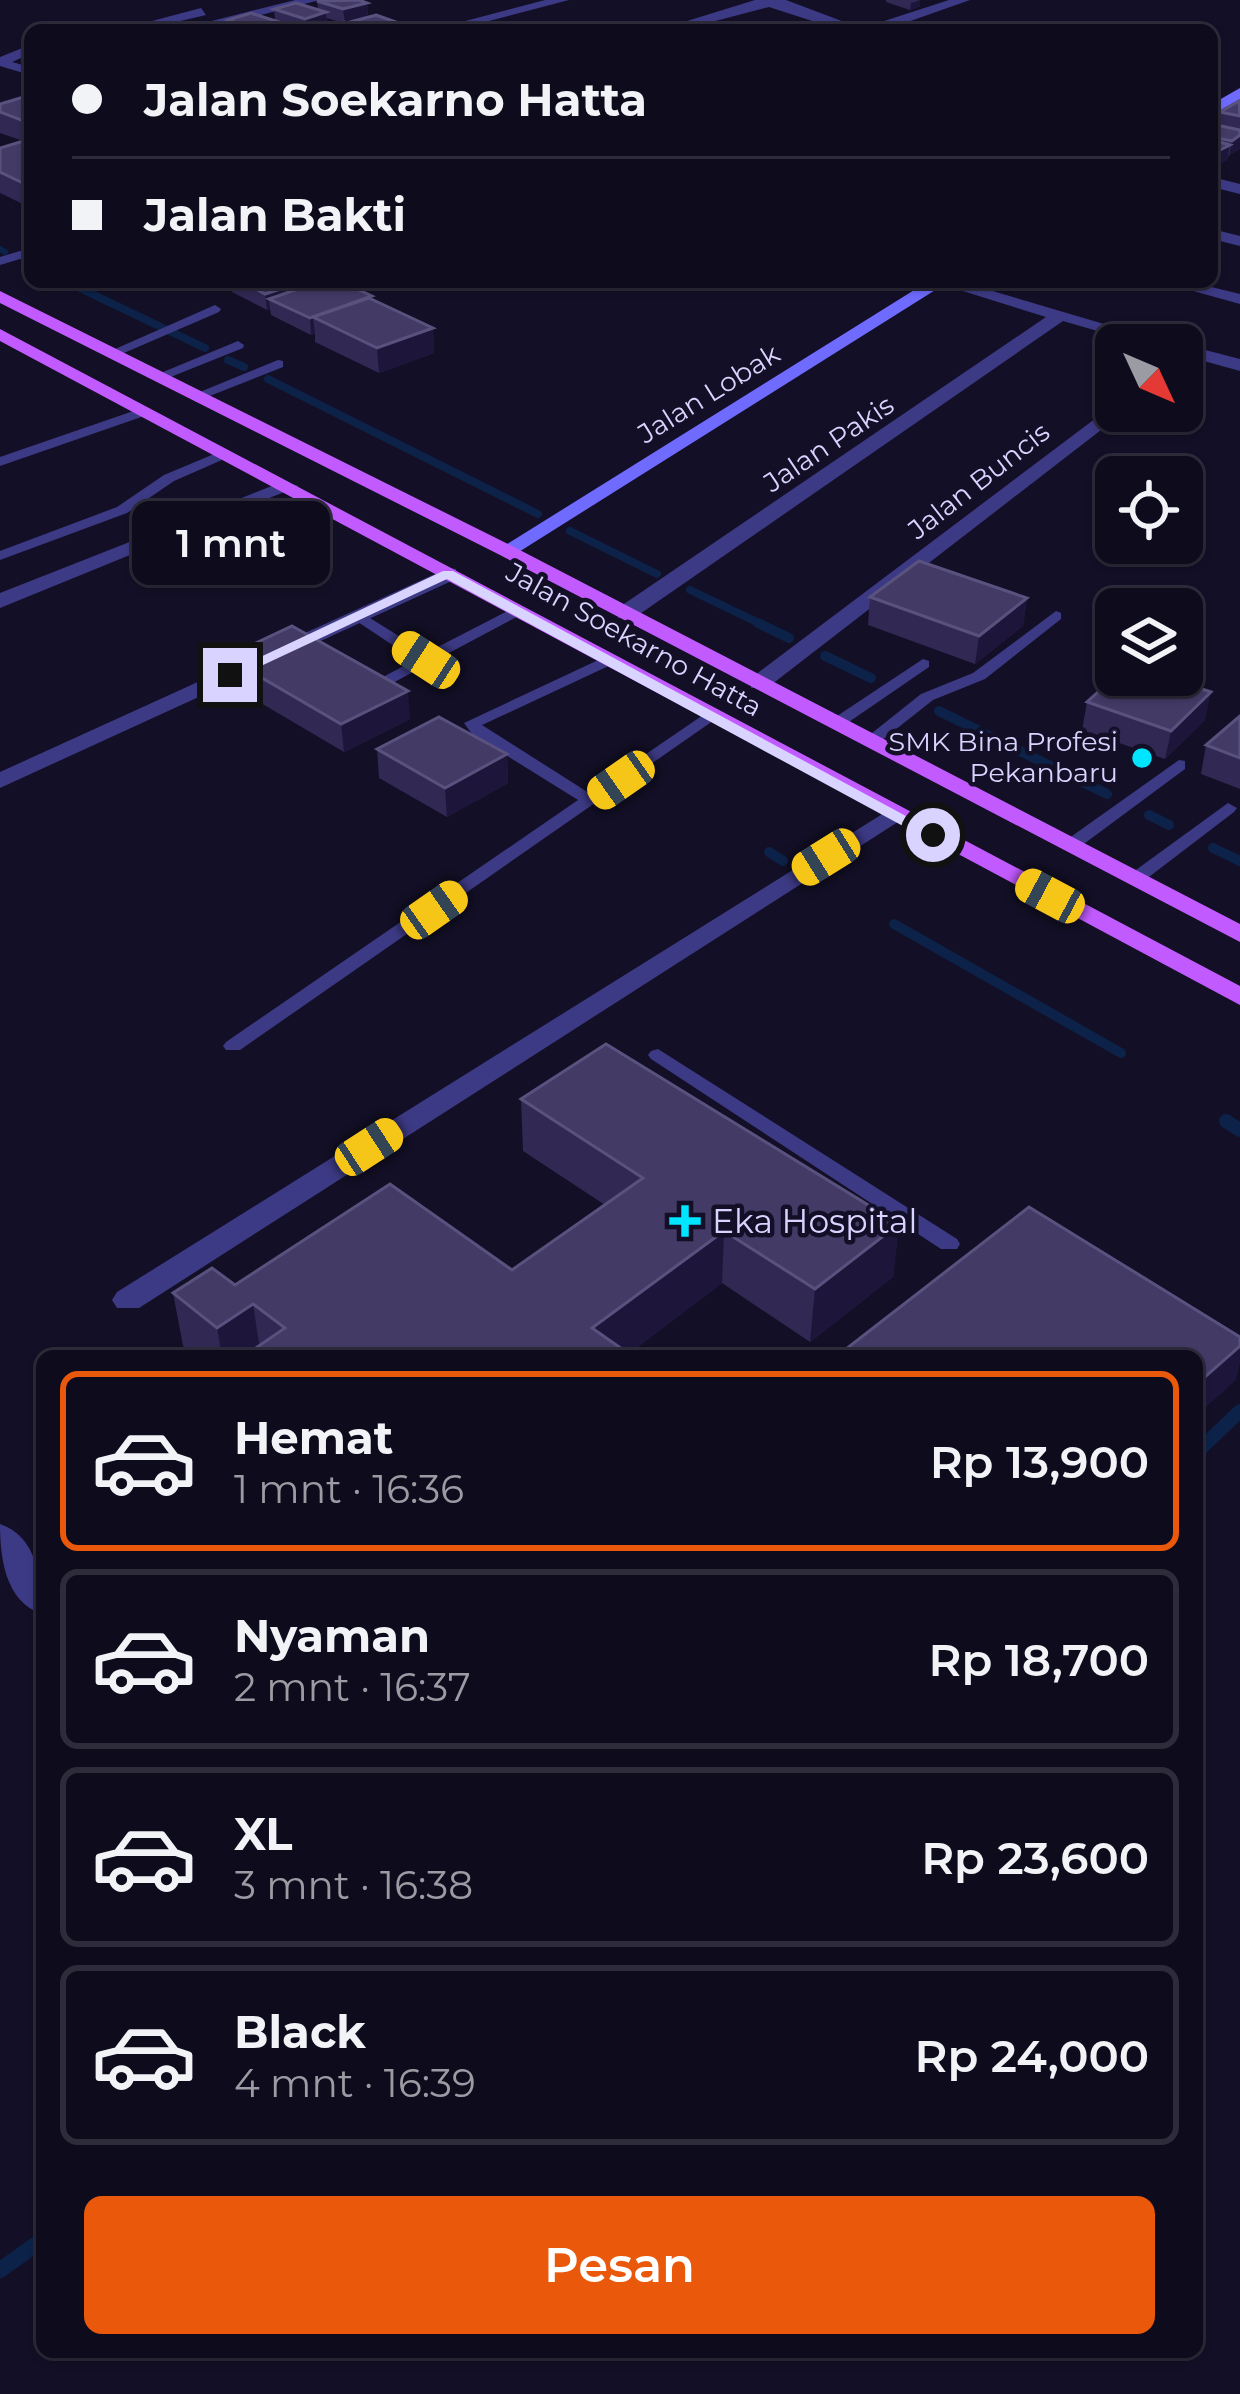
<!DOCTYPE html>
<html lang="id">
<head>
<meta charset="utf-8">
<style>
  body { margin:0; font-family:Montserrat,sans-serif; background:#171425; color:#f1f3f6; height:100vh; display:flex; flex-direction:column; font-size:45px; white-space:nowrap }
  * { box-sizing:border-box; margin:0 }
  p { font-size:39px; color:#9b9ba3 }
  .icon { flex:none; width:66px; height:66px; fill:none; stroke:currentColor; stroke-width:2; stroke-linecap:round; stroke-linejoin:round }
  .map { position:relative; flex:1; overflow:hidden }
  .panel { position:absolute; left:36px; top:1350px; width:1167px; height:1008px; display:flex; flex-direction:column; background:#0e0b1c; border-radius:18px; box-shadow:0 3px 9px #0004,0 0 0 3px #2e2b3b }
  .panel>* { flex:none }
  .guide { position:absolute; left:24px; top:24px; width:1194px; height:264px; border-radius:18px; box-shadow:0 3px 9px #0004,0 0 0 3px #2e2b3b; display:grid; align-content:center; height:264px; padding:0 48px; background:#0e0b1c }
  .needle { width:78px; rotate:134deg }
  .tools { position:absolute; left:1095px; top:324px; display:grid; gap:24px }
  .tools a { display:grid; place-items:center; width:108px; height:108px; border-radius:18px; background:#0e0b1c; box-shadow:0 3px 9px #0004,0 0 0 3px #2e2b3b; font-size:60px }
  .end { position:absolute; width:54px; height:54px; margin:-27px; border:15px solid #d9d4ff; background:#111; box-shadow:0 0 0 6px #111 }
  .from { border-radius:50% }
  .bubble { position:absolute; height:84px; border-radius:18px; background:#0e0b1c; box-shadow:0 3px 9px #0004,0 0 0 3px #2e2b3b; font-size:39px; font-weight:600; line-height:84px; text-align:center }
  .car { position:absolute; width:36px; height:72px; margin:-36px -18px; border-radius:15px; box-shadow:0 0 9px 3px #0007; background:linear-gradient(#f5c518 24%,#345 0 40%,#f5c518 0 76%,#345 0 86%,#f5c518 0) }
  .guide b { display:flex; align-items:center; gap:42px; height:114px; font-size:45px }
  .guide b+b { border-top:3px solid #2e2b3b }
  .guide i { width:30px; height:30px; background:#f1f3f6 }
  ul { padding:21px 0 0; list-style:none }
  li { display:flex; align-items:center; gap:36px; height:180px; margin:0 24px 18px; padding:0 24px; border:6px solid #2e2b3b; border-radius:18px }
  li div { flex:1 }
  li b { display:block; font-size:45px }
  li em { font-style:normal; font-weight:600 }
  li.active { border-color:#ea580c }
  li>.icon { width:108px; height:108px; stroke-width:1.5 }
  .primary-button { display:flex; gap:24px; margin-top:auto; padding:24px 48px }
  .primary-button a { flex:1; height:138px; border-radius:18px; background:#ea580c; color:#fff; font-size:48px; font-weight:600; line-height:138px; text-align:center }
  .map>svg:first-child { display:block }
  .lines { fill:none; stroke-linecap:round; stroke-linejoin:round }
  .stream-far4 { stroke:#0c2248; stroke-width:6 }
  .stream-far3 { stroke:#0c2248; stroke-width:8 }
  .stream-far2 { stroke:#0c2248; stroke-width:10 }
  .stream-far1 { stroke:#0c2248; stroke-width:14 }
  .stream { stroke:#0c2248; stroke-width:16 }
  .lane { fill:#3d3a85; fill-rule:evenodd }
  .street { fill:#3d3a85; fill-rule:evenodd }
  .secondary { fill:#6f6bff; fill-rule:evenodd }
  .primary { fill:#c25bff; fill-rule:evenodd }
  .wall { fill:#312854 }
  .shaded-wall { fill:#1d163a }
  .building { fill:#433a66; stroke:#5a527e; stroke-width:3 }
  .route { fill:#d9d4ff }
  .poi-dot { fill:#00e5ff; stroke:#130f26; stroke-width:4.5 }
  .labels { text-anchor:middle; stroke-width:9; stroke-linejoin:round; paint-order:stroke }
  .far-street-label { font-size:27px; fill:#d9d4ff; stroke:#130f26 }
  .far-poi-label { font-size:27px; fill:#d9d4ff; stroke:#130f26; text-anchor:end }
  .poi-label { font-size:33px; fill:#d9d4ff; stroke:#130f26; text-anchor:start }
</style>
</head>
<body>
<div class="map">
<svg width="1240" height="2394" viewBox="0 0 1240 2394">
  <rect width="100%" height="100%" fill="#130f26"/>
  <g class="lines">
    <g class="stream-far4">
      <polyline points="0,249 5,252"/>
      <polyline points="25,262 30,264"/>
    </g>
    <g class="stream-far3">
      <polyline points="67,282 205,348"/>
      <polyline points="228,360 244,367"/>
      <polyline points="268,379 538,514"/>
      <polyline points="570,531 657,574"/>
      <polyline points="690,590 765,626"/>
    </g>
    <g class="stream-far2">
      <polyline points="758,623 789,638"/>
      <polyline points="825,656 871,678"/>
      <polyline points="939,711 1107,794"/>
      <polyline points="1149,815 1169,825"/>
      <polyline points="1213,848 1240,861"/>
      <polyline points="769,852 783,861"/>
      <polyline points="894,924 1121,1053"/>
    </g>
    <g class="stream-far1">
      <polyline points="1226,1121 1240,1130"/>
      <polyline points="1197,1452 1240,1411"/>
    </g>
    <polyline class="stream" points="0,2270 42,2240"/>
    <g class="lane">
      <polygon points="30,248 30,256 0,265 0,257"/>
      <polygon points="215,305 221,309 219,312 117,356 106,353"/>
      <polygon points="238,341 244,345 243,348 163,380 151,377"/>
      <polygon points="278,360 283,361 283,367 202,399 190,396"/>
      <polygon points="145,407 152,411 150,414 0,466 0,457"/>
      <polygon points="226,449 233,453 231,456 174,481 127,513 0,560 0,551 117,507 164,475"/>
      <polygon points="519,605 527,610 524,613 387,686 379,681 381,678 415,660 349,616 362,613 426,653"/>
      <polygon points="1056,611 1061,613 1061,619 985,679 933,700 876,745 870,746 862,741 921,694 973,673"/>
      <polygon points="609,655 617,660 615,663 482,725 589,793 706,713 718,713 720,716 240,1050 226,1050 223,1046 226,1042 578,800 472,734 464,723"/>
      <polygon points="923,659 929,661 929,667 843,726 831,726 831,720"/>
      <polygon points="1179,760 1185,761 1185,769 1077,849 1065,849 1065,841"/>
      <polygon points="1228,803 1237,808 1234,812 1141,883 1129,883 1129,875"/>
      <polygon points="658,1049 957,1239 960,1244 957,1249 941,1249 651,1059 648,1055 651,1051"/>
    </g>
    <g class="street">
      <polygon points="295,0 320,0 201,30 176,30"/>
      <polygon points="545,0 569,0 455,30 431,30"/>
      <polygon points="755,0 786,0 855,26 875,24 949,0 970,0 885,30 840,30 769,7 681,30 658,30"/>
      <polygon points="201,8 206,15 142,30 118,30"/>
      <polygon points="30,45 30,54 12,62 30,67 30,75 0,66 0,57"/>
      <polygon points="1212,177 1240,184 1240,194 1212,187"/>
      <polygon points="1212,229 1240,236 1240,246 1212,239"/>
      <polygon points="934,282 962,282 1175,345 1146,345 1063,321 634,618 618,618 618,608 1046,317"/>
      <polygon points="1161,282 1191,282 1240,294 1240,304"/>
      <polygon points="1182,344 1240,359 1240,371 1182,355 1182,345 1176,345"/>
      <polygon points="1116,403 1116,411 1123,413 767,688 751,688 751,678"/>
      <polygon points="282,482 299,486 0,608 0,593"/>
      <polygon points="448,568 456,569 456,579 0,788 0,772"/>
      <polygon points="892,808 901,810 904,815 901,820 139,1308 117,1308 112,1300 117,1292"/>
      <path d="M0 1524C37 1536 42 1581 42 1614 5 1602 0 1557 0 1524Z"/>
    </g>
    <g class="secondary">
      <polygon points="1240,88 1240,99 1212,115 1212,104"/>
      <polygon points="927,282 948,282 514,555 496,551"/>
    </g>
    <g class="primary">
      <polygon points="0,291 514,547 1240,924 1240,942 500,555 0,303"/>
      <polygon points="0,329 1240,986 1240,1005 0,341"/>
    </g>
  </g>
  <g class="wall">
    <polygon points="886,0 920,0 920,6 910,10 886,2"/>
    <polygon points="317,1 367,3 368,17 346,23 354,26 354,21 399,23 400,30 322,30 322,28 342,23 327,18 327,26 316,30 297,30 279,24 279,30 229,30 228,20 275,21 274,9 318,10"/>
    <polygon points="30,95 30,205 27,206 0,193 0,148 23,141 0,133 0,104"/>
    <polygon points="1240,102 1240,149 1228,156 1227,160 1212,168 1212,124 1218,125 1220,112"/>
    <polygon points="231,282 342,282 372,296 372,300 433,328 434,353 379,373 315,342 315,334 311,335 271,315 270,309 267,310 232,292"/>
    <polygon points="870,597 1027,598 1023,626 975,664 868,625"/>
    <polygon points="226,657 410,719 344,752 230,685"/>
    <polygon points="1087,702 1205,720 1165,759 1082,730"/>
    <polygon points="1240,716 1240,789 1201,774 1206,745"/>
    <polygon points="377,749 507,754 508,783 447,817 379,778"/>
    <polygon points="521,1099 899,1224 893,1277 810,1342 722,1283 628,1354 632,1356 196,1356 183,1346 173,1293 235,1285 512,1270 605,1205 523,1151"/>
  </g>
  <g class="shaded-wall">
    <polygon points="920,0 920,6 910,10 911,3"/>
    <polygon points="367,3 368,17 345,23 343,9"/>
    <polygon points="326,12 327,26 316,30 306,30 305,19"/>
    <polygon points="279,22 279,30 255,30"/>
    <polygon points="399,23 400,30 378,30"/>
    <polygon points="30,117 30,140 24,142 21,120"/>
    <polygon points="1240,135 1240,149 1229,156 1232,141"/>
    <polygon points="1230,145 1227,160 1212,168 1212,154"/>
    <polygon points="30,181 30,205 27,206 23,183"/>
    <polygon points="302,282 341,282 269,299 270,309 267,310 265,294"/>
    <polygon points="372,296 373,313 313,317 315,334 311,335 310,318"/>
    <polygon points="433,328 434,353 379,373 377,348"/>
    <polygon points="1027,598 1023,626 975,664 979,636"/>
    <polygon points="408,691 410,719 344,752 341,724"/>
    <polygon points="1211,692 1205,720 1165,759 1171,731"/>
    <polygon points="507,754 508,783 447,817 445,788"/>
    <polygon points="899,1224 893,1277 810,1342 815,1289"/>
    <polygon points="724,1231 722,1283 625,1356 592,1328"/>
    <polygon points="253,1304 261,1356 250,1352 250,1356 222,1356 217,1328"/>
    <polygon points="1240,1346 1240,1363 1236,1380 1197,1415 1197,1384"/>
  </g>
  <g class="building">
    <polygon points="359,0 367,3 343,9 317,1"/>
    <polygon points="296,3 326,12 305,19 274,9"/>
    <polygon points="251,13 279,22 255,29 228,20"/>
    <polygon points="376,15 399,23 378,29 354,21"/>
    <polygon points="344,22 364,30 326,30 322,28"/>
    <polygon points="30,95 30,117 21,120 0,112 0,104"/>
    <polygon points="1239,101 1240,116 1220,112"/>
    <polygon points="1212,124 1240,130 1240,135 1232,141 1212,137"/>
    <polygon points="30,139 30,181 23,183 0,172 0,148"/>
    <polygon points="1212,140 1230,145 1212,154"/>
    <polygon points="243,282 302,282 265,294"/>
    <polygon points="318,282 342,282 372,296 310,318 269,299"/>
    <polygon points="369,298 433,328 377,348 313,317"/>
    <polygon points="919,561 1027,598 979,636 870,597"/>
    <polygon points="292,626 408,691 341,724 226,657"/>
    <polygon points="1117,675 1160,675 1211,692 1171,731 1087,702"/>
    <polygon points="1240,716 1240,758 1206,745"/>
    <polygon points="439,717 507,754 445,788 377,749"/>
    <polygon points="606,1044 899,1224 815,1289 724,1231 592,1328 632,1356 254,1356 250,1352 285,1328 253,1304 217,1328 173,1293 212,1268 235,1285 390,1184 512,1270 643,1178 521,1099"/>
    <polygon points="1029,1207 1240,1337 1240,1346 1197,1384 1197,1356 837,1356"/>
  </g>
  <polygon class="route" points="443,571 453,571 941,835 927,839 447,579 235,678 222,675"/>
  <g class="poi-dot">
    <circle cx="1142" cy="758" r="12"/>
    <path d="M679 1203h12v12h12v12h-12v12h-12v-12h-12v-12h12z"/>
  </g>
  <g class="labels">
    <g class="far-street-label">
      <text transform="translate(709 394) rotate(-32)" y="9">Jalan Lobak</text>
      <text transform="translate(829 444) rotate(-34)" y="9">Jalan Pakis</text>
      <text transform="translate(979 481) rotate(-38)" y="9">Jalan Buncis</text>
      <text transform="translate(634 640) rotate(29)" y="9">Jalan Soekarno Hatta</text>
    </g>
    <g class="far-poi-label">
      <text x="1118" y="751">SMK Bina Profesi<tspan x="1118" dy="31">Pekanbaru</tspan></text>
    </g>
    <g class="poi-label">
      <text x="712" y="1233">Eka Hospital</text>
    </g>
  </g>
</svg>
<div class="tools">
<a><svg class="needle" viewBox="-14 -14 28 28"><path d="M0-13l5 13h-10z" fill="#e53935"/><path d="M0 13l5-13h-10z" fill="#9b9ba3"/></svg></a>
<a><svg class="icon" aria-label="locate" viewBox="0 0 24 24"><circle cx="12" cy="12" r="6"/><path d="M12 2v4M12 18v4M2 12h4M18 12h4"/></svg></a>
<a><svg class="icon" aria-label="layers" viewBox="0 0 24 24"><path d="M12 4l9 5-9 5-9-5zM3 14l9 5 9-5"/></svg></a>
</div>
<i class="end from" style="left:933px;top:835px"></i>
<i class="end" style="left:230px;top:675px"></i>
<div class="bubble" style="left:132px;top:501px;width:198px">1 mnt</div>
<i class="car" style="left:426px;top:660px;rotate:303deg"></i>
<i class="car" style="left:621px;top:780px;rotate:235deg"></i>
<i class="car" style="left:826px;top:857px;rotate:238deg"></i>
<i class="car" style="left:1050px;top:896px;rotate:298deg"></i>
<i class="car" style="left:434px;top:910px;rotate:55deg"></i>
<i class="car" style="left:369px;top:1147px;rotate:57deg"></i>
<div class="guide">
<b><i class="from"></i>Jalan Soekarno Hatta</b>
<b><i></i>Jalan Bakti</b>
</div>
<section class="panel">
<ul>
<li class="active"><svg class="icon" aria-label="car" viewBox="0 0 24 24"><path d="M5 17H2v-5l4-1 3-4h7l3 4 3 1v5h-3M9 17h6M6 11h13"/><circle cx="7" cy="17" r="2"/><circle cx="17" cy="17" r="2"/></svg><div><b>Hemat</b><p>1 mnt · 16:36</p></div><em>Rp 13,900</em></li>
<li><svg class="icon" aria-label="car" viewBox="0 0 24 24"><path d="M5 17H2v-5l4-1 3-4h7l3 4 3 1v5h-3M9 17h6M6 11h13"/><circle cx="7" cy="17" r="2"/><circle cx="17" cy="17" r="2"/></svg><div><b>Nyaman</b><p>2 mnt · 16:37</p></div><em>Rp 18,700</em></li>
<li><svg class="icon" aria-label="car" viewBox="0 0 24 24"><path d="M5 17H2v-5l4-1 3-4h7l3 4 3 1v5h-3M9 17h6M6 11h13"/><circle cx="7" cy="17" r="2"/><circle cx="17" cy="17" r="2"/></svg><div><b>XL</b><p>3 mnt · 16:38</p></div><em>Rp 23,600</em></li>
<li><svg class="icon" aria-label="car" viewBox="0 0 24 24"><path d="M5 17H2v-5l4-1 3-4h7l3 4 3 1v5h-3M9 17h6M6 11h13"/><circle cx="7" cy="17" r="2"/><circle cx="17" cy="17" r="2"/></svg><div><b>Black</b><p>4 mnt · 16:39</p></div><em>Rp 24,000</em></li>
</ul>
<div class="primary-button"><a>Pesan</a></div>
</section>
</div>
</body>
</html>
